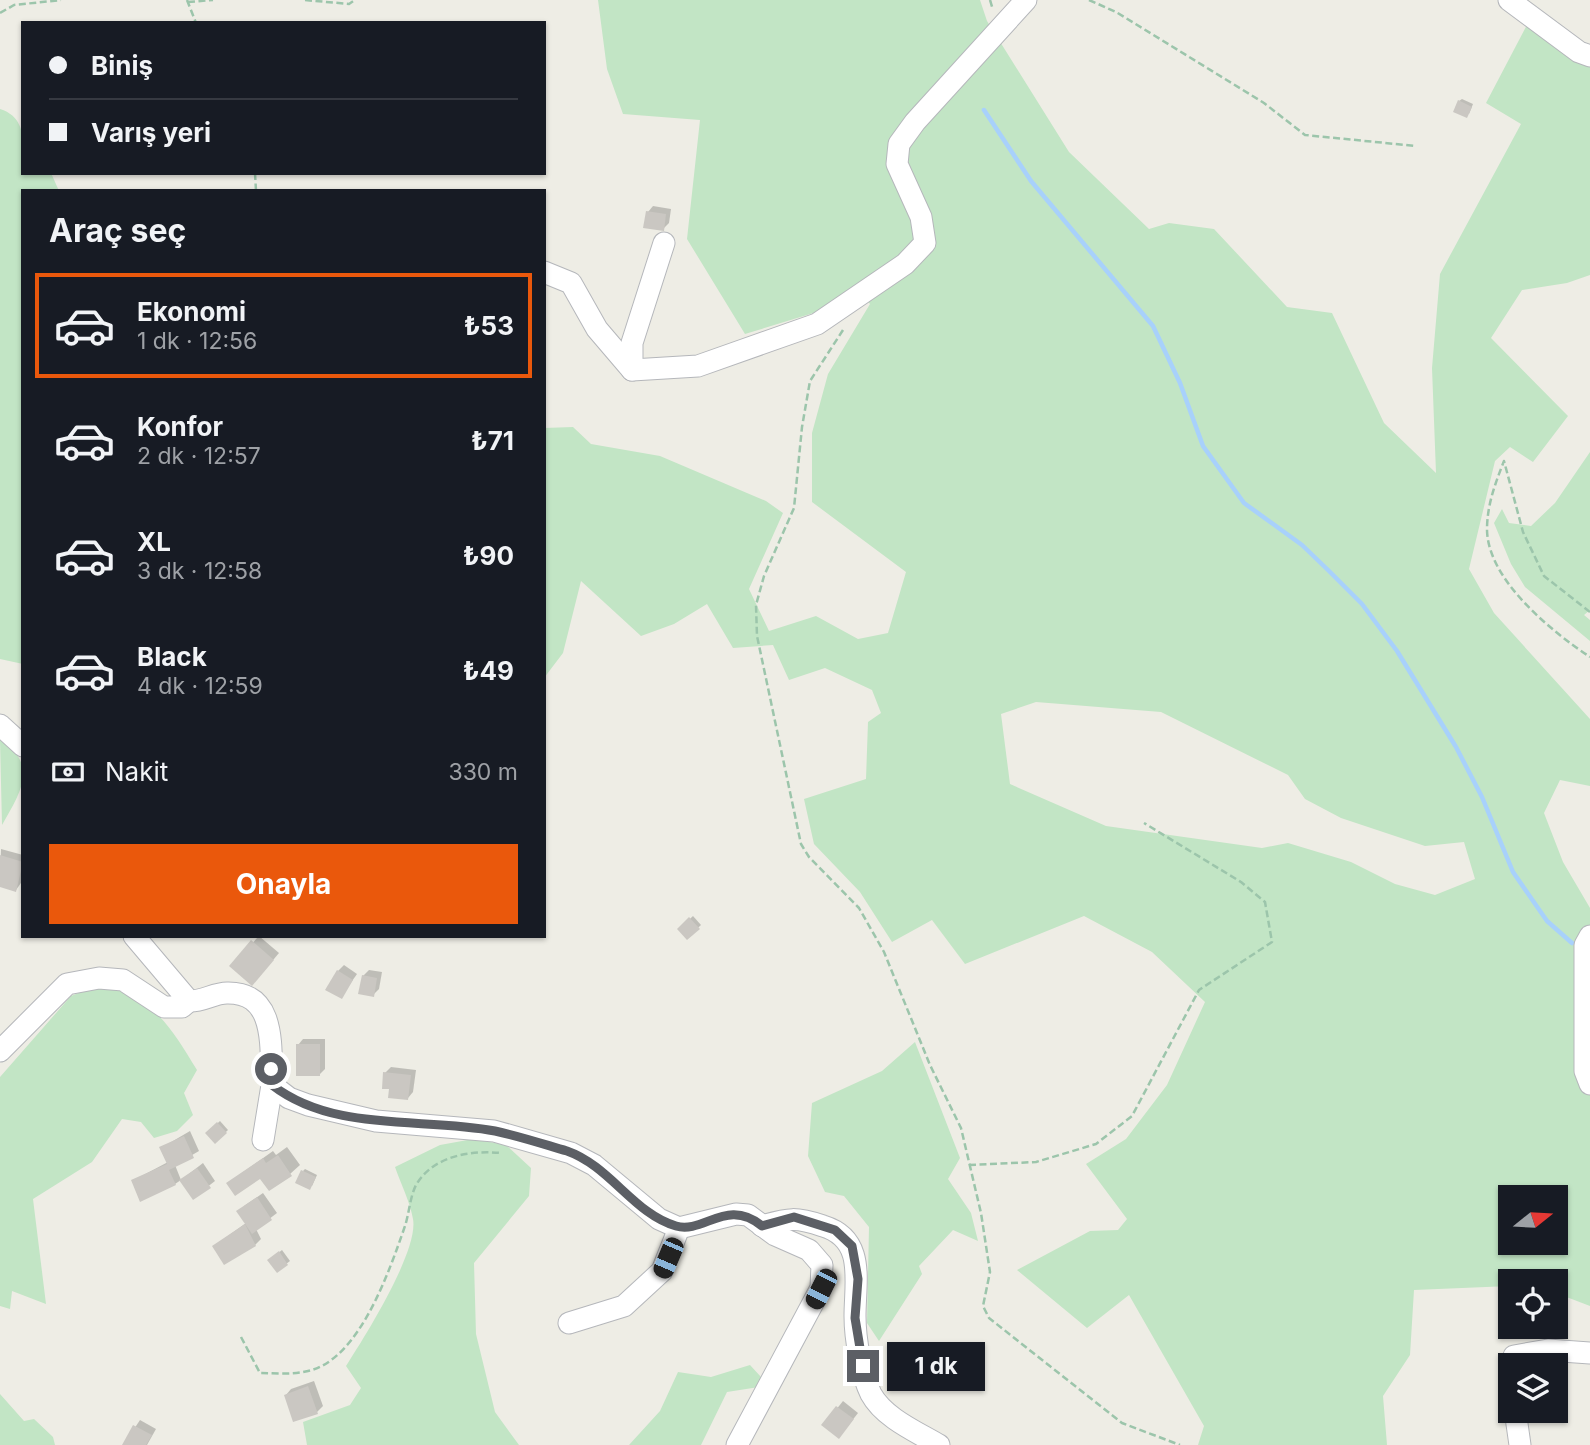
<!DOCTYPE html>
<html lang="tr">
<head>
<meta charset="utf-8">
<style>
  body { margin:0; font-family:Inter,sans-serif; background:#20242c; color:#f1f3f6; height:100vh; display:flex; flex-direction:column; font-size:26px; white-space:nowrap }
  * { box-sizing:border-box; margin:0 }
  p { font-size:23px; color:#9ea1a6 }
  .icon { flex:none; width:38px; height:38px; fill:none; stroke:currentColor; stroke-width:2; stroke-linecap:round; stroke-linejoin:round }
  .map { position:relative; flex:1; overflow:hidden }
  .side { position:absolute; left:21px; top:189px; width:525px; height:749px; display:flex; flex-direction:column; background:#171b24; border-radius:0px; box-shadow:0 2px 5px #0004 }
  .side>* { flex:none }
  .banner { position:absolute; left:21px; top:21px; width:525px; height:154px; border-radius:0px; box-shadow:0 2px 5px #0004; display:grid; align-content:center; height:154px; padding:0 28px; background:#171b24 }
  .needle { width:46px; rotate:72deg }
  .controls { position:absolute; left:1498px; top:1185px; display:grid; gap:14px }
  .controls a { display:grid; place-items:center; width:70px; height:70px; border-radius:0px; background:#171b24; box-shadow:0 2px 5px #0004; font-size:35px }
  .end { position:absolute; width:32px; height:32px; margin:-16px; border:9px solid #5c5f65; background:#fff; box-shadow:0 0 0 4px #fff }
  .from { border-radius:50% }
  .bubble { position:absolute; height:49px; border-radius:0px; background:#171b24; box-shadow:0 2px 5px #0004; font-size:23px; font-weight:700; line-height:49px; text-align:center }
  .car { position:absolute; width:21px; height:42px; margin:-21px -10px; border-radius:9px; box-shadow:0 0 5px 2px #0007; background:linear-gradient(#222 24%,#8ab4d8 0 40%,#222 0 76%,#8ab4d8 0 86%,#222 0) }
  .banner b { display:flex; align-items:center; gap:24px; height:66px; font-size:26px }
  .banner b+b { border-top:2px solid #363941 }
  .banner i { width:18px; height:18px; background:#f1f3f6 }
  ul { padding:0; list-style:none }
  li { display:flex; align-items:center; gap:21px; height:105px; margin:0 14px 10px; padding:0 14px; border:4px solid transparent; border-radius:0px }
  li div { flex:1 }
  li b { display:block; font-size:26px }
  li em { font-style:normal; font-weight:700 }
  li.on { border-color:#ea580c }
  li>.icon { width:63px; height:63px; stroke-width:1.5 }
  h2 { padding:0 28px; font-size:32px; line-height:84px }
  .pay { display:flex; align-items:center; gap:18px; height:77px; padding:0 28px; font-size:26px }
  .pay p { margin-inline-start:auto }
  .primary-button { display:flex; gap:14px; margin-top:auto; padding:14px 28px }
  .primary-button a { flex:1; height:80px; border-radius:0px; background:#ea580c; color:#fff; font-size:28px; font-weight:700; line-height:80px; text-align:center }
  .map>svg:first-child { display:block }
  .green { fill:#c2e5c5; fill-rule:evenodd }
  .shadow { fill:#0003 }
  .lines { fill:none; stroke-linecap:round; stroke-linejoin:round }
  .stream { stroke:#a8d1fb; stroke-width:4.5 }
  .building { fill:#cac7c2 }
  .minor-casing { stroke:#b5b7bb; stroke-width:23 }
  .path { stroke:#9cc5ab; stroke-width:2.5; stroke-dasharray:7 3.5; stroke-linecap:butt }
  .minor { stroke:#fff; stroke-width:21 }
  .route { stroke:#5c5f65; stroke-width:9 }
</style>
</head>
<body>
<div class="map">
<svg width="1590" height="1445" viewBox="0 0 1590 1445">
  <rect width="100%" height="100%" fill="#eeede5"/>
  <g class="green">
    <path d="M598 0H980L987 21 1069 152 1149 229 1169 223 1214 229 1287 307 1332 313 1384 423 1436 473 1432 368 1440 274 1521 124 1486 103 1528 23 1590 63V275L1567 283 1522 290 1491 338 1568 416 1533 462 1510 447 1495 461 1469 569 1494 613 1590 719V786L1560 780 1544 813 1563 862 1590 908V1306L1556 1293V1281H1510V1286L1414 1290 1410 1355 1383 1396 1387 1445H1198L1204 1426 1129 1295 1087 1328 1017 1270 1090 1231 1118 1230 1127 1219 1086 1164 1126 1139 1167 1085 1205 1002 1152 952 1084 916 965 964 932 920 892 942 860 892 814 844 804 799 866 779 868 722 881 713 872 690 825 668 789 680 773 645 733 648 707 604 674 624 641 636 581 581 563 653 544 678V428L573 427 591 444 660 456 766 501 783 513 749 589 769 631 816 616 858 639 888 633 906 572 812 502V433L828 374 870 304 855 286 820 311 745 334 687 239 700 120 623 114 607 69ZM1036 702 1161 712 1288 775 1305 799 1341 818 1425 846 1464 842 1475 879 1435 895 1395 884 1351 862 1288 843 1262 848 1106 826 1010 784 1001 714ZM1510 1197H1556V1242H1510Z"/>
    <path d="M0 109C29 118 23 148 23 173H51L59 191H23V664L0 659Z"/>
    <polygon points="1590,452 1590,610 1584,615 1590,620 1590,641 1525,587 1511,564 1494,523 1502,509 1509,523 1531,526 1555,503"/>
    <path d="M0 740C40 765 20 793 2 825Z"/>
    <path d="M99 985C152 995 170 1026 197 1070L184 1093 193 1115 177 1131 154 1138 141 1122 122 1119 92 1162 33 1199 46 1304 12 1291 10 1309 0 1306V1077L71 996Z"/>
    <polygon points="915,1042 960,1158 948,1179 971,1213 978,1241 953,1230 919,1266 922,1274 879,1341 867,1323 869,1227 844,1196 825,1192 808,1156 812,1103 882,1071"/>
    <path d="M473 1139 506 1145 531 1168 529 1196 474 1263 476 1334 495 1412 519 1445H307L303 1422 350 1405 361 1388 346 1366C364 1338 419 1251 413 1219 410 1202 401 1184 395 1167L440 1145Z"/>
    <polygon points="750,1365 761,1377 759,1387 727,1392 701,1445 629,1445 660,1411 678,1372 711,1377"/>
    <polygon points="0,1394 24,1421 34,1419 53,1437 55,1445 0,1445"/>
  </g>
  <g class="shadow">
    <polygon points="1462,99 1473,104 1469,114 1459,101"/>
    <polygon points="653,206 671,209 669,223 663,229 648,212"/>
    <polygon points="1,849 23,855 23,880 16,890 0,885"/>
    <polygon points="693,916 701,925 687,938 679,929"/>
    <polygon points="259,936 279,953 258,978 231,966"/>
    <polygon points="344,965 357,974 341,997 338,971"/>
    <polygon points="369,970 382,972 379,989 373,995 363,976"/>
    <polygon points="303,1039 325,1039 325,1069 319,1075 298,1045"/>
    <polygon points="391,1067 416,1070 413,1092 408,1098 390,1088 385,1073"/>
    <polygon points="220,1121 228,1130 215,1142 207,1133"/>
    <polygon points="190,1131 199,1151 175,1165 181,1180 175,1184 134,1180 168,1162 161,1148"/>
    <polygon points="287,1147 300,1165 290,1174 228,1183 273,1151 276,1155"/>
    <polygon points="203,1163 215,1181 193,1198 181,1180"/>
    <polygon points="305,1169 317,1175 312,1186 303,1171"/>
    <polygon points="263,1193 277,1213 256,1229 261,1239 255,1245 214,1246 246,1223 244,1206"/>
    <polygon points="282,1250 290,1261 277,1271 272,1258"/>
    <polygon points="314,1381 323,1406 317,1412 294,1420 286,1395 291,1389"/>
    <polygon points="843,1401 858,1413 844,1431 824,1425"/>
    <polygon points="140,1420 156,1429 147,1445 124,1444"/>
  </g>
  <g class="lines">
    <polyline class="stream" points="984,110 1031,181 1153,326 1180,383 1203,446 1244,503 1302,545 1328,570 1362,604 1397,651 1456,747 1482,797 1513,872 1547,921 1572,943"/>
  </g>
  <g class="building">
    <polygon points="1458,100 1472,107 1467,118 1453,112"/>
    <polygon points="646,211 666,214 664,231 643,228"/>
    <polygon points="0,855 23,862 16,892 0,887"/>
    <polygon points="689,917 700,929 687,940 677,929"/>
    <polygon points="251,940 274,960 252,986 229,966"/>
    <polygon points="337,970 353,980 342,999 325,990"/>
    <polygon points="362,975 377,978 374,997 358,994"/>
    <rect x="296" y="1044" width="24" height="32"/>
    <polygon points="383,1072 411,1075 408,1100 388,1098 389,1089 382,1089"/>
    <polygon points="217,1122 227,1133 215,1144 205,1133"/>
    <polygon points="184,1136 194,1158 169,1170 176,1185 140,1202 131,1180 167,1164 159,1147"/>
    <polygon points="278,1155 292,1176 269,1191 260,1179 235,1196 226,1183 263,1158 266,1163"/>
    <polygon points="197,1168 211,1188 193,1200 179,1180"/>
    <polygon points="301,1170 316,1177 310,1190 295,1183"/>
    <polygon points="257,1197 272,1220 252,1234 236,1211"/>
    <polygon points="245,1224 256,1246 224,1265 212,1246"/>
    <polygon points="279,1251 288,1265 277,1273 267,1260"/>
    <polygon points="308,1386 318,1414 293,1422 284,1395"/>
    <polygon points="836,1406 854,1419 839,1439 821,1425"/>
    <polygon points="133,1425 152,1435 146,1445 122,1445"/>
  </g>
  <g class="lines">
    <g class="minor-casing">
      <g id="minor">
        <polyline points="1509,0 1579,52 1590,56"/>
        <polyline points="544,272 571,283 597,329 632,370 698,366 817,324 905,264 925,243 921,217 897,164 899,144 915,122 1026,0"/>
        <polyline points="632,370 632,343 664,243"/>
        <polyline points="0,725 23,746"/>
        <polyline points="1590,936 1585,945 1585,1071 1590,1084"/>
        <path d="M189 1001C202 1002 214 993 227 993 278 992 270 1050 272 1085L289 1098 308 1105 376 1121 494 1131 571 1153 594 1165 659 1219 679 1228 736 1214 748 1215 775 1235 809 1250 822 1265 821 1288 737 1445"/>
        <polyline points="0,1051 67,984 99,978 123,980 164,1007 182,1007 189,1001 134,936"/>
        <polyline points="263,1140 272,1085"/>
        <path d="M762 1226C789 1218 796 1217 823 1226 866 1239 855 1281 855 1316 855 1338 861 1374 871 1394 884 1418 917 1432 939 1445"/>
        <polyline points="569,1323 624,1306 662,1271 679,1228"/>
        <polyline points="1512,1365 1514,1356 1548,1350 1590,1353"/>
        <polyline points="1510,1369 1510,1386"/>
        <polyline points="1515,1410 1520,1445"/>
      </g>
    </g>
    <g class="path">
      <polyline points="187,0 196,23"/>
      <polyline points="305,0 349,4 355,0"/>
      <polyline points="990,0 993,10"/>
      <polyline points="1089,0 1116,12 1264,103 1305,135 1416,146"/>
      <polyline points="188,2 213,0"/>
      <polyline points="0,13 14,5 61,0"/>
      <polyline points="255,173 256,191"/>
      <polyline points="843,330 810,381 802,427 794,508 764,576 756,605 757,636 801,844 809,857 859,908 884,952 930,1065 961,1128 981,1213 990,1272 983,1306 989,1318 1122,1423 1180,1445"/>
      <path d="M1590 612 1544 576 1523 532 1504 461C1495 484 1487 505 1487 530 1488 580 1551 631 1590 657"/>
      <polyline points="969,1165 1036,1162 1096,1144 1132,1116 1199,990 1272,942 1265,902 1241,882 1144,823"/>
      <path d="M241 1337 260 1373C275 1373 292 1375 308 1371 359 1360 389 1272 405 1226 409 1214 410 1197 416 1185 433 1156 470 1150 501 1153"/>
    </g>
    <use href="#minor" class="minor"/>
  </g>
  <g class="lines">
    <path class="route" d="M271 1069 272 1085C334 1133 422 1117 495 1131 519 1136 543 1144 567 1151 610 1166 634 1214 676 1226 704 1234 727 1197 762 1226L794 1217 835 1230 852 1246 858 1279 855 1318 863 1366"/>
  </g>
</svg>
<div class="controls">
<a><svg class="needle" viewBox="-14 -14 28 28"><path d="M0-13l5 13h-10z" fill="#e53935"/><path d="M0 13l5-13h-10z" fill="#9ea1a6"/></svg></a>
<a><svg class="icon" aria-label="locate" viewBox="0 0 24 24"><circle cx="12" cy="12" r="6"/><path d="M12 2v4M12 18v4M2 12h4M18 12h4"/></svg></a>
<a><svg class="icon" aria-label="layers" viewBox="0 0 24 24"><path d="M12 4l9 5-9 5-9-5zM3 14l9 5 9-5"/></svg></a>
</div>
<i class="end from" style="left:271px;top:1069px"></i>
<i class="end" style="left:863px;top:1366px"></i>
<div class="bubble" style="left:887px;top:1342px;width:98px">1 dk</div>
<i class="car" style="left:668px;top:1258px;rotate:203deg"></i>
<i class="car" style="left:821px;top:1289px;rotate:207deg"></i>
<div class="banner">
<b><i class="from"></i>Biniş</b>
<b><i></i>Varış yeri</b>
</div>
<section class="side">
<h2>Araç seç</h2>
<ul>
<li class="on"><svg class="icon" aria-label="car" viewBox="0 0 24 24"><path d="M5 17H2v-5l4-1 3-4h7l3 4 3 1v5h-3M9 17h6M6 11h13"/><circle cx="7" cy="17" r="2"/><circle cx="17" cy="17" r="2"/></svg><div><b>Ekonomi</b><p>1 dk · 12:56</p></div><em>₺53</em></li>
<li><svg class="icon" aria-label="car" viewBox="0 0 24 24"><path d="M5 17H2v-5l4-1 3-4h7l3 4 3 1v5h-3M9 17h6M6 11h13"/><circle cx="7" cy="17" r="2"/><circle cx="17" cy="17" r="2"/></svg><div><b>Konfor</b><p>2 dk · 12:57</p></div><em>₺71</em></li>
<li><svg class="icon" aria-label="car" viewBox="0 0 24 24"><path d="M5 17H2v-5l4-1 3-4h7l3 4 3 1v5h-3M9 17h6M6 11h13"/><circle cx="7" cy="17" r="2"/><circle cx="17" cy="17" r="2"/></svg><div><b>XL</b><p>3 dk · 12:58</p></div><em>₺90</em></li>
<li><svg class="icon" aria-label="car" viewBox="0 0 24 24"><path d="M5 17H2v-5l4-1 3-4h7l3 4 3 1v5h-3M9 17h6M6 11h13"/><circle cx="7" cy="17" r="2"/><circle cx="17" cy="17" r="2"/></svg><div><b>Black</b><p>4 dk · 12:59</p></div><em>₺49</em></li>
</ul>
<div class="pay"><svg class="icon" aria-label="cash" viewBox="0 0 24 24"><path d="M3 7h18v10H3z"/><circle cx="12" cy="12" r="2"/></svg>Nakit<p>330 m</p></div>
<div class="primary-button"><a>Onayla</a></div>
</section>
</div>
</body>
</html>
